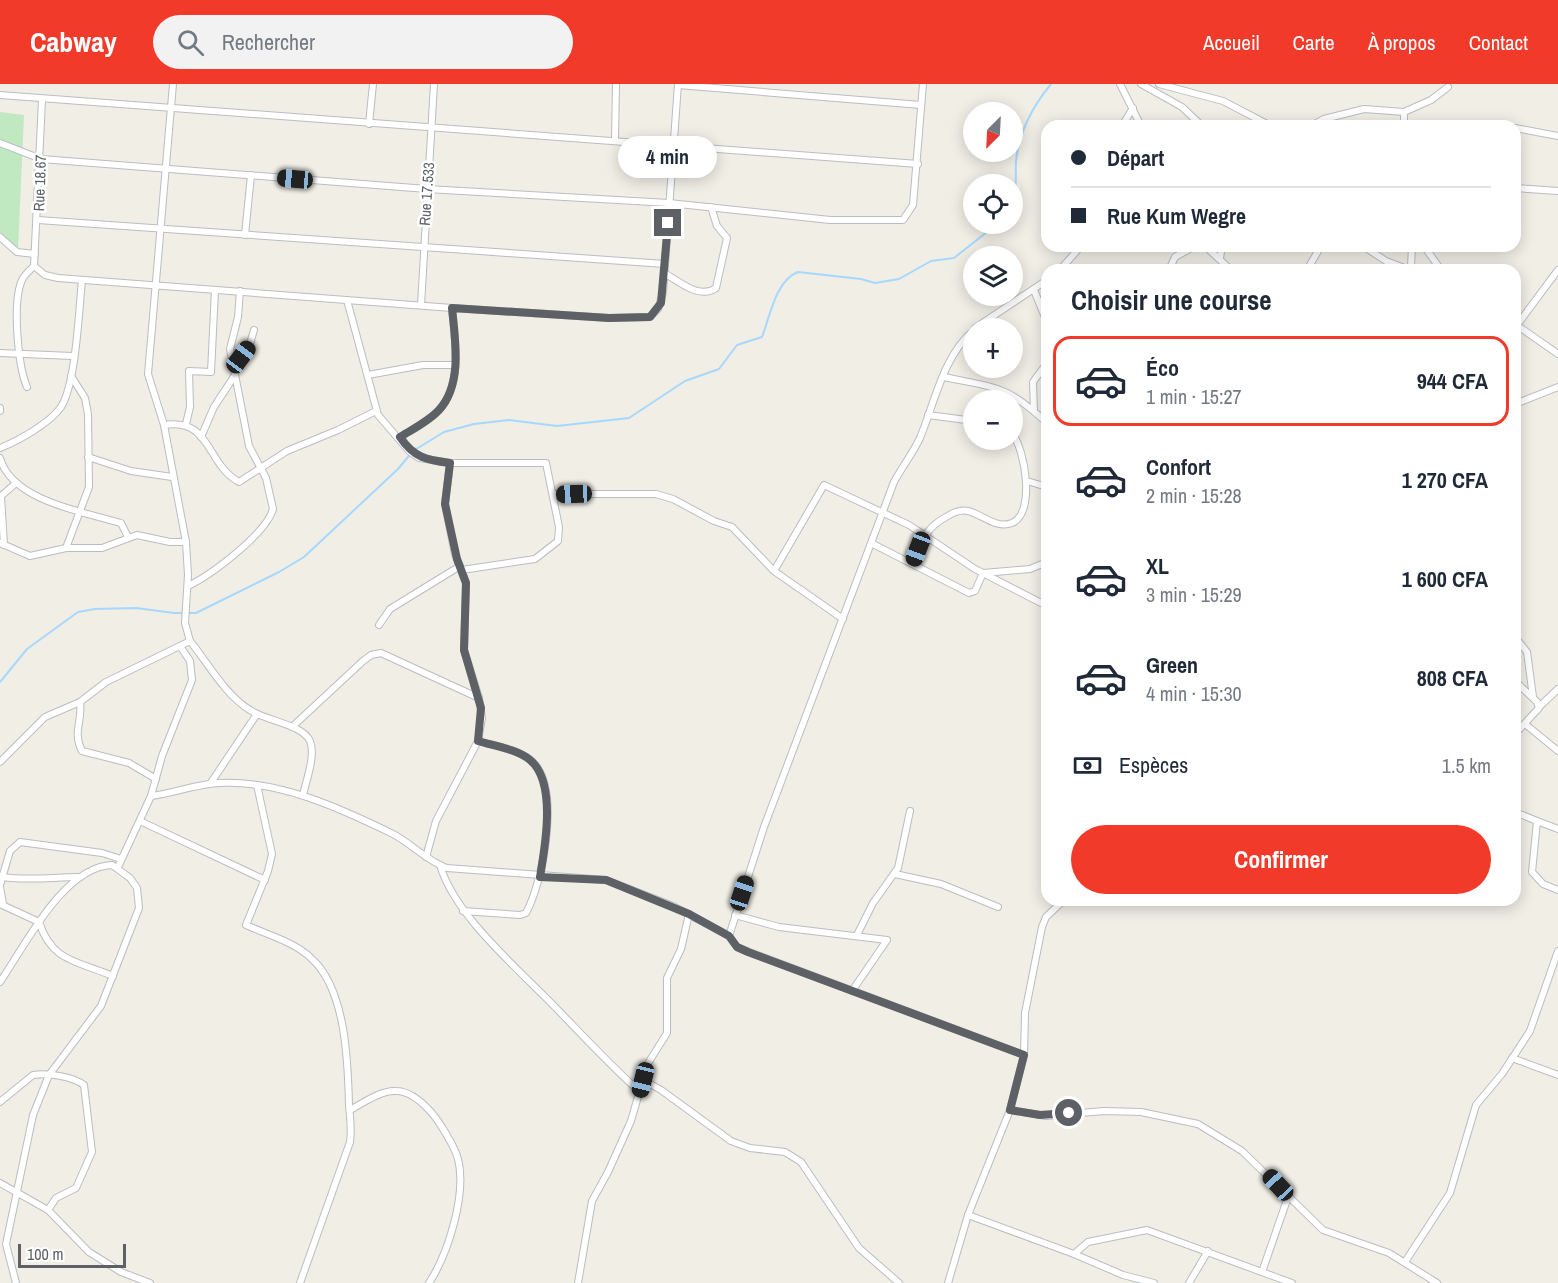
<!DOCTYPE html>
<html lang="fr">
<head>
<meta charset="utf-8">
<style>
  body { margin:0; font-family:"Archivo Narrow",sans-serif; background:#f2f2f3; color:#1f2937; height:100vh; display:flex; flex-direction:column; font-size:22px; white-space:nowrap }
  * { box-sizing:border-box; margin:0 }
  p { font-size:20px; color:#747a83 }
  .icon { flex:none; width:33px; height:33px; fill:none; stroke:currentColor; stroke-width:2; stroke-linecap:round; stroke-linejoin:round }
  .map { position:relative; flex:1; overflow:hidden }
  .side { position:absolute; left:1041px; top:180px; width:480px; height:642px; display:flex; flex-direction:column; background:#fff; border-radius:18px; box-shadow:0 3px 15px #0003 }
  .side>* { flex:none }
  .top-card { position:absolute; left:1041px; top:36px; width:480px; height:132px; border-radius:18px; box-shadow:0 3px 15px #0003; display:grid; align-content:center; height:132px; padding:0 30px; background:#fff }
  .needle { width:39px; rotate:204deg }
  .controls { position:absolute; left:963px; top:18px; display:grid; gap:12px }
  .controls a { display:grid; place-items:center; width:60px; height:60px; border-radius:50%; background:#fff; box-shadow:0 3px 15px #0003; font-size:30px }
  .scale { position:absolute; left:18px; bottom:15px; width:108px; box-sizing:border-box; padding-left:6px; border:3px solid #5d6166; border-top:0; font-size:16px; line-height:21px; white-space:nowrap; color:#5d6166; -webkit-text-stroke:4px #fff; paint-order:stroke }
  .end { position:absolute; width:27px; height:27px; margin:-14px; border:8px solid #5d6166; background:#fff; box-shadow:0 0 0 3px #fff }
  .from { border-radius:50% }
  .bubble { position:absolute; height:42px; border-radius:21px; background:#fff; box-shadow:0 3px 15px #0003; font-size:20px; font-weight:700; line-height:42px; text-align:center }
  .car { position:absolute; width:18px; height:36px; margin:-18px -9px; border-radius:8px; box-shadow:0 0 4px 2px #0007; background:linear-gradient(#222 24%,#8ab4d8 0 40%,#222 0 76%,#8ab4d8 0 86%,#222 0) }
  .top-card b { display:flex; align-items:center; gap:21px; height:57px; font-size:22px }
  .top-card b+b { border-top:2px solid #e0e1e3 }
  .top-card i { width:15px; height:15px; background:#1f2937 }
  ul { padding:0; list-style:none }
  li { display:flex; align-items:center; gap:18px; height:90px; margin:0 12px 9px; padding:0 18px; border:3px solid transparent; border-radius:18px }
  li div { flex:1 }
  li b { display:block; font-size:22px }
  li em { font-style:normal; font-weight:700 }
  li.selected { border-color:#f23a2a }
  li>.icon { width:54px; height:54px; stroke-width:1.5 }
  h2 { padding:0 30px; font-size:27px; line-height:72px }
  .pay { display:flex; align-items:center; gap:15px; height:66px; padding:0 30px; font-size:22px }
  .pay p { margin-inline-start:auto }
  .action { display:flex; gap:12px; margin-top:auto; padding:12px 30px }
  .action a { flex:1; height:69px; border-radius:36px; background:#f23a2a; color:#fff; font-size:24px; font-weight:700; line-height:69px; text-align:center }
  header { display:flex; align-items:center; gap:36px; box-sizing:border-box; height:84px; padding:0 30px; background:#f23a2a; color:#fff }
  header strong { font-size:28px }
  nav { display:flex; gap:33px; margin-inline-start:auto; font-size:21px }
  .search { width:420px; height:54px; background:#f2f2f3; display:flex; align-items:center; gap:15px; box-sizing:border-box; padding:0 21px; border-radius:33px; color:#747a83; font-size:22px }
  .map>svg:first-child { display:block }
  .green { fill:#c1e9c1 }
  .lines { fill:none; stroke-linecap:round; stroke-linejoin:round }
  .stream { stroke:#a6d8ff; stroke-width:2 }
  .minor-casing { stroke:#babdc2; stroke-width:8 }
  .minor { stroke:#fff; stroke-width:6 }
  .route { stroke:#5d6166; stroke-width:8 }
  .labels { text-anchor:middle; stroke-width:5; stroke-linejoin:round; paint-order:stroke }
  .street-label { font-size:15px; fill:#5d6166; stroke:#fff }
</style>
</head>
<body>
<header>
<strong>Cabway</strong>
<div class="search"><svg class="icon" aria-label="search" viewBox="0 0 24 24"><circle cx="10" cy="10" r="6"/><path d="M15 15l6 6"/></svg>Rechercher</div>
<nav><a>Accueil</a><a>Carte</a><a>À propos</a><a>Contact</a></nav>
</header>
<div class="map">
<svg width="1558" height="1199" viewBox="0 0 1558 1199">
  <rect width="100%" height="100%" fill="#f0eee5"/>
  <polygon class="green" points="0,28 24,31 18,166 0,154"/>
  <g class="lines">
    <g class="stream">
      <path d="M1012 114C1018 101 1015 90 1016 77 1019 47 1032 23 1051 0"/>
      <path d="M0 598 27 565 78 528 95 525 136 524 174 529H196L279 488 304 473 398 385 413 367 444 348 474 340 509 336 557 342 629 334 685 297 719 285 737 261 762 253C770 232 776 196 798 188L861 195 875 199 899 195 931 177 954 174 997 140"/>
    </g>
    <g class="minor-casing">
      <g id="minor">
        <path d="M173 0 148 290 164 341 186 458 188 491 185 539 190 557C208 579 225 611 250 626 266 637 302 640 310 657 316 671 306 697 303 711"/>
        <polyline points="1120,0 1141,42"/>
        <polyline points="1141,0 1182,23 1202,42"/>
        <polyline points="1159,0 1223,17 1271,42"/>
        <polyline points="678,1 921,21"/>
        <polyline points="0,11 918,80"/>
        <polyline points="1404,28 1404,42"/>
        <polyline points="369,40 373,0"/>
        <polyline points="1122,42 1133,24"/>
        <polyline points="1311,42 1324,35 1364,25 1404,28 1431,16 1448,3"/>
        <polyline points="1501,42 1508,42"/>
        <polyline points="1515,44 1558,52"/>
        <polyline points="615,56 616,0"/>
        <polyline points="0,59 41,75 427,105 669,119 830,136 903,136 913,121 923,0"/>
        <polyline points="1515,104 1558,107"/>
        <polyline points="38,136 665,180"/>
        <polyline points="245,151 251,91"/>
        <polyline points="0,153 17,168 35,170"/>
        <polyline points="1205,162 1231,186"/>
        <polyline points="1363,162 1386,177 1407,185 1411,183 1412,162"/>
        <polyline points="1424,162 1441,186"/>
        <polyline points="1220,174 1222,162"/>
        <polyline points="34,182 45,191 58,194 452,224 609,234 650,233 658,225 663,209 678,0"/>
        <polyline points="34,182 42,16"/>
        <polyline points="1060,186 1081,162"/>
        <polyline points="1169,186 1175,173 1195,162"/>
        <polyline points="1307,186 1321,162"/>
        <path d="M664 189C679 197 699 216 716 204L727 154 717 142 711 123"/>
        <polyline points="1034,206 1047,238"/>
        <polyline points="347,216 378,331 409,367 419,374 450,379 445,420 455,470 466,499 464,566 479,614 482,634 478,657 436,737 426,773"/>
        <polyline points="421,221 434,0"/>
        <polyline points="1515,240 1558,270"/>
        <polyline points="1517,241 1558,186"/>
        <polyline points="975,244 1047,196"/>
        <polyline points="0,269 73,272"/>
        <polyline points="233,280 249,263 254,246"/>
        <polyline points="368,291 423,281 455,281"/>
        <path d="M944 293C997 304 1006 301 1047 339"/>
        <path d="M27 303C18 282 12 218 22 196 25 190 30 186 34 182"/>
        <polyline points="1515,320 1558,303"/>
        <polyline points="0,324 0,327"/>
        <polyline points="1034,327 1033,298 1047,279"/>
        <polyline points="928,331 974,337"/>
        <polyline points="186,340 190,323 189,287 211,288 215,206"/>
        <path d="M164 341C212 334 205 379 239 398L287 367 338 346 376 327"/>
        <polyline points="201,353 214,323 235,291"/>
        <path d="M400 353C413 345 429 337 439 326 463 300 455 256 452 224"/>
        <path d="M0 364C18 357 50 339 61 323 76 300 79 225 82 196"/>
        <polyline points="88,373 131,387 172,393"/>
        <path d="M0 374C12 417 84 428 121 439L128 453"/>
        <polyline points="450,379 546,379 559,443 558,457 535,475 462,486"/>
        <polyline points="1027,397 1047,403"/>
        <polyline points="553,410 656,410 673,415 714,437 732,443 774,487 843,535"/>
        <polyline points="0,459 30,472 66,464 89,403 88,330 85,314 71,292"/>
        <polyline points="873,460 969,509 975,507 983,489 1030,485 1047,478"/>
        <polyline points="4,461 1,412 16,399"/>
        <polyline points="66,464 102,464 137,451 170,458 186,458"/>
        <path d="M913 480C921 459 925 444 946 433 952 429 960 425 968 427 982 430 995 445 1012 439 1036 429 1025 365 1012 349"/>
        <polyline points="774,487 824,401 909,441 975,485 1047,522"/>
        <path d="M188 502C211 491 266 450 273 425L266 394 249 362 230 265 238 233 240 207"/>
        <polyline points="379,541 390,525 460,482"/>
        <polyline points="1515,553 1527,568 1533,613"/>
        <polyline points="1515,597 1537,618 1539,624 1515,650"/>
        <path d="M80 618C83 636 72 648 82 667L129 679 156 695"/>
        <polyline points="1539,623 1558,605"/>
        <polyline points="1525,640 1558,667"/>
        <polyline points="292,643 363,577 371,571 381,569 479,614"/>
        <polyline points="0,678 45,633 80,618 106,598 190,557"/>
        <polyline points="210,700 257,630"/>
        <path d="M257 701 272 770 268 787 246 841C268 851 295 858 312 875 346 906 348 979 349 1021 350 1034 352 1045 350 1058L300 1199"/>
        <path d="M151 712C174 709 197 700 219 699 279 696 340 724 393 750 412 760 427 777 447 784L606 796 673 822 729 852"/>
        <polyline points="1515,728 1537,737 1532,788 1543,800 1558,806"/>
        <polyline points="140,737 265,796"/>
        <polyline points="1537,737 1558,745"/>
        <path d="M440 781C455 833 521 887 558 926 585 954 611 982 640 1008"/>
        <polyline points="118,783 151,712 162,672 192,596 190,577 180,562"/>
        <polyline points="895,790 941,800 998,823"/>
        <path d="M3 793C28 797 54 793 80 793"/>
        <polyline points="0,801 10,767 20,758 102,769 121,775"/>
        <polyline points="0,803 3,820"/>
        <path d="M0 820 39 838C52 878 77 877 113 892"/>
        <path d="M463 827 520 831 526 829C543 798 561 706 533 678 520 666 495 662 478 657"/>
        <polyline points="735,831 779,843 887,856 852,907"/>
        <polyline points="857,851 873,819 898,784 910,727"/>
        <path d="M0 898C25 862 63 783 112 781L130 794 137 804 139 824 101 922 49 991 33 1031 6 1160 16 1199"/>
        <polyline points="1024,971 1025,929 1042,843 1046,833 1064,816"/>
        <polyline points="1512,974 1558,991"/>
        <polyline points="643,996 661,1006 731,1057 750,1064 785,1068 801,1078 859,1164 899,1199"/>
        <path d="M0 1018 33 991C47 989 72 992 84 1001L92 1068 76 1104 56 1114 48 1126"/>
        <path d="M350 1026C363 1019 381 1006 396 1007 410 1007 422 1018 431 1028 439 1037 455 1063 458 1075 467 1110 448 1170 429 1199"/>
        <polyline points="1010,1026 1046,1032 1104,1027 1141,1028 1198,1040 1242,1067 1323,1146 1389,1169 1437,1199"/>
        <polyline points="0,1099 48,1126 89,1168 121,1188 150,1199"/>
        <polyline points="968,1131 1074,1170 1088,1158 1147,1146 1292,1199"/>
        <polyline points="1074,1170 1123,1191 1154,1199"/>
        <polyline points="1405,1178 1450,1109 1476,1021 1502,990 1530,947 1558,867"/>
        <polyline points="1262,1188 1288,1113"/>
        <polyline points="578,1199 592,1117 608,1088 631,1037 647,981 667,949 667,894 681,865 689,830"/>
        <path d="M948 1199 968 1131 1010 1026 1024 971 749 868 737 863 729 852 764 743 894 398C902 383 913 369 920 354 935 318 943 272 974 246"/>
        <polyline points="1189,1199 1208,1167"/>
      </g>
    </g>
    <use href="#minor" class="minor"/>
  </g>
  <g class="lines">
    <path class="route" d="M668 139 661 219 650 233 609 234 452 224C455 255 463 300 439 326 429 337 413 345 400 353 414 374 427 376 450 379L445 420 457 475 466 499 464 566 481 624 478 657C494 662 517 665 530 676 557 698 545 763 540 793L606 796 689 830 729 852 737 863 748 868 1024 971 1010 1026 1040 1031 1069 1029"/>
  </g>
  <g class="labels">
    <g class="street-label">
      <text transform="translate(40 99) rotate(-88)" y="5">Rue 18.67</text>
      <text transform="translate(427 110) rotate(-86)" y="5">Rue 17.533</text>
    </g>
  </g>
</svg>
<div class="controls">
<a><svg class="needle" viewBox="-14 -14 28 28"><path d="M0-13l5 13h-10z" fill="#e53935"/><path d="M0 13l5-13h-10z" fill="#747a83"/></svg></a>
<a><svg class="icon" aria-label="locate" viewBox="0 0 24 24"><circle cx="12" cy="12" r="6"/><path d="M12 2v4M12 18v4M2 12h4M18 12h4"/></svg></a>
<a><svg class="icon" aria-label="layers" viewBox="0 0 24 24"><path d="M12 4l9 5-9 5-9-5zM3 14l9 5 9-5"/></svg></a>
<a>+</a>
<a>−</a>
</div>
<div class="scale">100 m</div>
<i class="end from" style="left:1069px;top:1029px"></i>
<i class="end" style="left:668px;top:139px"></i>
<div class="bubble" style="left:618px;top:52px;width:99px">4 min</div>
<i class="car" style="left:295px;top:95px;rotate:275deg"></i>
<i class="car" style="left:241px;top:273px;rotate:37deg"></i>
<i class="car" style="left:574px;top:410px;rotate:268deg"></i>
<i class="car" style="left:918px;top:465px;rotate:201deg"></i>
<i class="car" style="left:742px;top:809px;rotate:18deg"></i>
<i class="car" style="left:643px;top:996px;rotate:194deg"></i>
<i class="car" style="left:1278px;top:1101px;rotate:317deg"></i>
<div class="top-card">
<b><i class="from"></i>Départ</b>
<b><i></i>Rue Kum Wegre</b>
</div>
<section class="side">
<h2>Choisir une course</h2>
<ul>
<li class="selected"><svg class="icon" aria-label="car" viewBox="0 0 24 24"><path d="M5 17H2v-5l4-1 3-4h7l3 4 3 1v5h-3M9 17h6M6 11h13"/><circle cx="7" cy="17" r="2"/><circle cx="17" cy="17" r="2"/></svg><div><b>Éco</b><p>1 min · 15:27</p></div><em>944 CFA</em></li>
<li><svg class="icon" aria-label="car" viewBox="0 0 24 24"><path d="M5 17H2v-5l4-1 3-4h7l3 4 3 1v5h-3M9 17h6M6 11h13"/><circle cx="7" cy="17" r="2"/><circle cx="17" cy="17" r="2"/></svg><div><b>Confort</b><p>2 min · 15:28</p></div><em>1 270 CFA</em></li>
<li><svg class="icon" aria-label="car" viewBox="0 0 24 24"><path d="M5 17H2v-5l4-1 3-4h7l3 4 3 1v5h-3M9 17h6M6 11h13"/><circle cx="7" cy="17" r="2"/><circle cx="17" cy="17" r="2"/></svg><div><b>XL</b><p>3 min · 15:29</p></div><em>1 600 CFA</em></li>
<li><svg class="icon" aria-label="car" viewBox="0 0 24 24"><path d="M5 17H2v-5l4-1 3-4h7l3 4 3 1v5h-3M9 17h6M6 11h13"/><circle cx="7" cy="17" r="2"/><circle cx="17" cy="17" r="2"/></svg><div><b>Green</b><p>4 min · 15:30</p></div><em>808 CFA</em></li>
</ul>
<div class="pay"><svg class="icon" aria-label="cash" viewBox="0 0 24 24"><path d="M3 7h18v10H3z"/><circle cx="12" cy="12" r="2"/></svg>Espèces<p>1.5 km</p></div>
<div class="action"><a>Confirmer</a></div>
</section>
</div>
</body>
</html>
